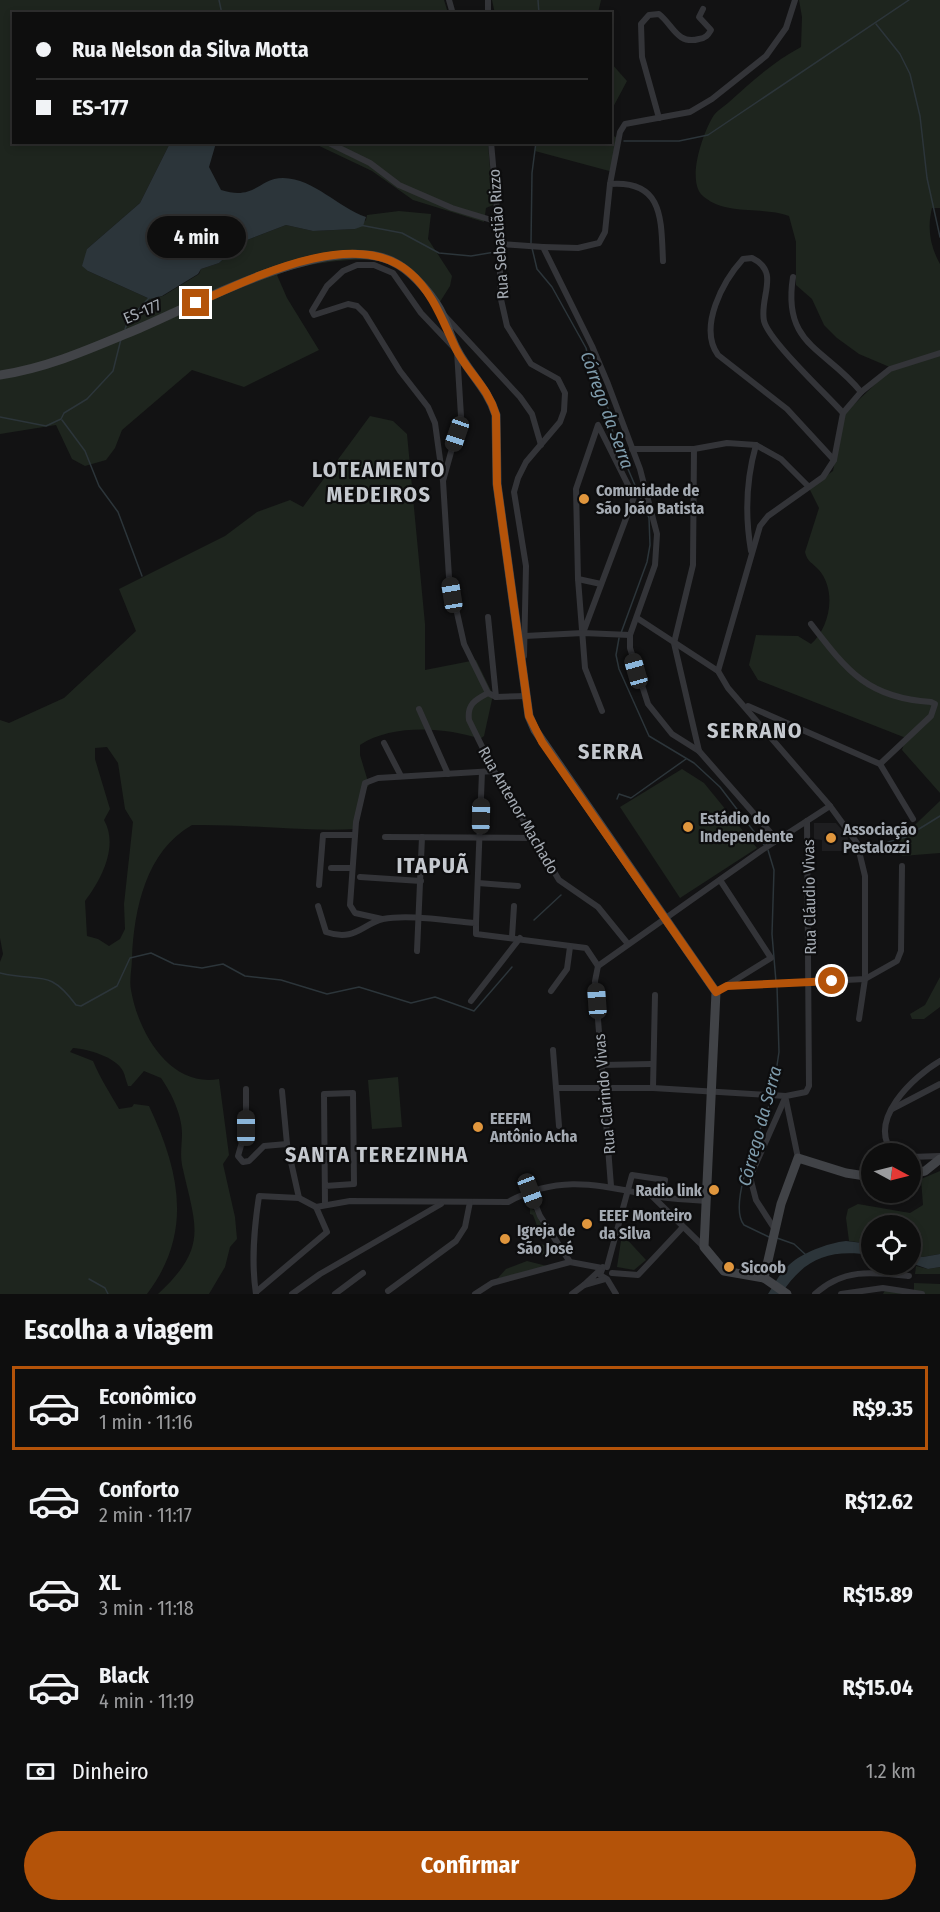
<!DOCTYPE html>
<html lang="pt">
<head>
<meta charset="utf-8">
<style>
  body { margin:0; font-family:"Fira Sans Condensed",sans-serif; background:#1c1c1c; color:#f1f3f6; height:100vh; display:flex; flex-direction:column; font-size:22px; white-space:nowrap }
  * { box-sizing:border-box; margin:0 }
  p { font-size:20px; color:#9b9c9e }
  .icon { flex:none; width:33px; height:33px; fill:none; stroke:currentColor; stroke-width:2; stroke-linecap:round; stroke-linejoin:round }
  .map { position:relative; height:1294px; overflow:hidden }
  .details { display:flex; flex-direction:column; background:#0e0e0e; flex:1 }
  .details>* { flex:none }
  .top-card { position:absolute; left:12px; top:12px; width:600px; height:132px; border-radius:0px; box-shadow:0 3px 9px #0003,0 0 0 2px #2e2e2e; display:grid; align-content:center; height:132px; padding:0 24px; background:#0e0e0e }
  .needle { width:39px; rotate:97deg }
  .controls { position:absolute; left:861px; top:1143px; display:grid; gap:12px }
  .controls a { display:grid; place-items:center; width:60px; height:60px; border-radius:50%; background:#0e0e0e; box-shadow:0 3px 9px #0003,0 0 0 2px #2e2e2e; font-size:30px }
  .end { position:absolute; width:27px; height:27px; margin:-14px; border:8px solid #b45309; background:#fff; box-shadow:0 0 0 3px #fff }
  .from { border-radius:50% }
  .bubble { position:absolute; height:42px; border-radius:21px; background:#0e0e0e; box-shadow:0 3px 9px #0003,0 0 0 2px #2e2e2e; font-size:20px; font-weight:700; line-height:42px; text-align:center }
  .car { position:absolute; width:18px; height:36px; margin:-18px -9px; border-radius:8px; box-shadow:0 0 4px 2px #0007; background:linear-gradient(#222 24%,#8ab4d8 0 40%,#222 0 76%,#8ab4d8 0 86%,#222 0) }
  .top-card b { display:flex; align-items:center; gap:21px; height:57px; font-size:22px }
  .top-card b+b { border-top:2px solid #2e2e2e }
  .top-card i { width:15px; height:15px; background:#f1f3f6 }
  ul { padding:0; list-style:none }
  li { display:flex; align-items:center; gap:18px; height:84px; margin:0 12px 9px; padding:0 12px; border:3px solid transparent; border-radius:0px }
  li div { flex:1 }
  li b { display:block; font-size:22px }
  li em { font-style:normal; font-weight:700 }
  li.current { border-color:#b45309 }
  li>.icon { width:54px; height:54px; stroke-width:1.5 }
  h2 { padding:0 24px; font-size:27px; line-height:72px }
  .pay { display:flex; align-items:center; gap:15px; height:66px; padding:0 24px; font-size:22px }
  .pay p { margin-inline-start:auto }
  .primary-button { display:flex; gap:12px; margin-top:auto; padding:12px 24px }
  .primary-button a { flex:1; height:69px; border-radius:36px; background:#b45309; color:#fff; font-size:24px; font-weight:700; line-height:69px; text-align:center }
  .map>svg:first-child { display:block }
  .built { fill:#1e1e20 }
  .green { fill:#1e251e; fill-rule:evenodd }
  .water { fill:#2c353a }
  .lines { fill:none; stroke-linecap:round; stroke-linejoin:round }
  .stream { stroke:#2c353a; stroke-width:1.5 }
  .street { stroke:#333438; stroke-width:6 }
  .secondary { stroke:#414347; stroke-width:9 }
  .route { stroke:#b45309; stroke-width:8 }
  .poi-dot { fill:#e0963d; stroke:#0d0d0e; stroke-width:2 }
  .labels { text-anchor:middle; stroke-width:4.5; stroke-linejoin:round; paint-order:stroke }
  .street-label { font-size:16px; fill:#a4aab2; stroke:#0d0d0e }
  .poi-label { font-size:16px; font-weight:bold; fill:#a4aab2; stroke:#0d0d0e; text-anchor:start }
  .water-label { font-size:18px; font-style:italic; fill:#7e9bab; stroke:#0d0d0e }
  .district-label { font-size:22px; font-weight:bold; letter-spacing:1.5px; fill:#c5c9cf; stroke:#0d0d0e }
</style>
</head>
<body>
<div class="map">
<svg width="940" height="1294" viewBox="0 0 940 1294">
  <rect width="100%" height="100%" fill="#121213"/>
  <polygon class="built" points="814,823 836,823 847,836 852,851 822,851 822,840 814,839"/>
  <g class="green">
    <path d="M0 0H444L448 13 14 14V142L170 143 140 203 87 249 88 271 150 299 163 296 199 274 201 269 219 263 242 242 286 225 313 231 355 229 366 220 367 215 399 211 431 214 428 239 452 276 450 286 438 305C428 295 406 269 394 264 367 254 302 263 277 275L287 298 319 350 244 387 192 370 122 430 115 448 106 460 85 466 72 459 56 425 0 434Z"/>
    <polygon points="492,0 601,0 598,13 495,14"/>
    <path d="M799 0H940V208H932C927 228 930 246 940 264V793L902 750 906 738 758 680 749 665 756 635 798 636 811 644C830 627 837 591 819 570 813 563 807 562 805 552L819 508 809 488 833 471 844 414 892 368 859 354 837 338 824 325 812 299 796 285V242L789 216C762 206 728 216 704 197 685 183 703 132 714 115 717 111 723 107 728 103 751 82 773 62 801 47L802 17Z"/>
    <polygon points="611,63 627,81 611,111"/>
    <polygon points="611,135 620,139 613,172 535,151 535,143 610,142"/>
    <polygon points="313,143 488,143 493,205 486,208 484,222 413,200 372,171"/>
    <path d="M370 416 393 421 407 434 425 624V670L476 660 493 695 484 736 480 739C445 727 392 724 360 745V755L369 785 364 790 356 829C301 832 248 824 192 825 146 851 134 909 132 958 132 968 129 980 131 990 138 1032 170 1088 219 1079L229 1155 223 1164 235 1217 237 1239 230 1247 225 1267 209 1294H158C210 1246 195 1225 182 1165 180 1154 182 1144 182 1133 182 1115 171 1092 161 1078L144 1071 131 1086H128C126 1081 125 1075 123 1071 116 1057 88 1049 73 1048L70 1052 93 1061C100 1078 110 1093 119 1109L132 1107 134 1104 149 1106C179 1170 194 1232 147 1294H0V962L3 954 0 938V720L9 723 64 698 136 631 119 589 225 536 257 512 290 500 303 507ZM107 747 118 763 125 809 133 822 124 904 125 929 120 939 109 946 98 939 87 936 85 901C101 880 119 846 104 820L110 809 95 759V748Z"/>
    <polygon points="682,769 704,783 757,848 680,898 620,807"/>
    <polygon points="940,801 940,853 902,856 898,849 899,840"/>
    <polygon points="940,977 940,1007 924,1019 912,1019 910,1014 925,1005"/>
    <polygon points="398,1077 402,1127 372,1129 368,1080"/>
    <polygon points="940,1171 940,1254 923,1257 911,1255 910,1226 872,1226 871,1244 849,1241 846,1218 848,1209 858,1204 910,1213 923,1205 921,1179"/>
    <polygon points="530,1208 534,1210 548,1238 537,1235 539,1231 533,1215 530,1214"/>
    <polygon points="622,1234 646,1260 634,1270 617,1267"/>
    <polygon points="537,1243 552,1247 549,1256 534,1253"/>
    <polygon points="527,1261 547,1266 497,1279 506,1269"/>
    <polygon points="916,1266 928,1269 940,1267 940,1274 915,1274"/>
    <polygon points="914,1283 940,1284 940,1294 883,1294 886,1288 914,1293"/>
  </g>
  <g class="water">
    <path d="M170 143H216L209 167 221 190C255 201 259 178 283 178 315 179 337 207 366 217L363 226 355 229 313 231 286 225 242 242 219 263 201 269 198 274 162 296 150 299 88 271 82 266 87 249 140 203Z"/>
    <path d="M846 1241 871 1244V1255C829 1249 805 1258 781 1294H768C774 1285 779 1274 787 1267 800 1253 828 1243 846 1241Z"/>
    <polygon points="940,1254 940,1267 928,1269 911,1263 911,1255 923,1257"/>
  </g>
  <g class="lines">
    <g class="stream">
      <polyline points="219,0 222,14"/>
      <polyline points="538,0 539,14"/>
      <polyline points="876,24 900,54 910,74 920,116 927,178 940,237"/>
      <polyline points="610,139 613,139"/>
      <polyline points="624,141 679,141 708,135 909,0"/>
      <polyline points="360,225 402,233 439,253 471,256 495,252"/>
      <polyline points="531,243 532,173 536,142"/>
      <polyline points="532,248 537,269 552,287 586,348 592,371 610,413 613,434 649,518 650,545 647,562 621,633"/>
      <polyline points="125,329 129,319 149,298"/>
      <polyline points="0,417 46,426 61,419 64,413 87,399 113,371 121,339"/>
      <polyline points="62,420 85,451 99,486 118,512 142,576"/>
      <polyline points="619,638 616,655 619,669 649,736 694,763 720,787 765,846"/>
      <polyline points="617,799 619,794 631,798 686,759"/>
      <polyline points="888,842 906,837 940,816"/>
      <polyline points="768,850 774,870 772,934 776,982"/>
      <polyline points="534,920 561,895"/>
      <path d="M0 973C40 983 48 967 76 1005L81 1006 117 986 130 958 151 953 174 964 202 968 223 964 245 976 281 980 327 994 359 987 411 1003 435 997 474 1011 512 967"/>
      <polyline points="773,1092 779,1052 777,986"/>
      <path d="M769 1237 744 1225C726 1203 764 1123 772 1097"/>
      <polyline points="777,1238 794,1244 806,1255"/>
      <polyline points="89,1279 105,1288 108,1294"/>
    </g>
    <g class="street">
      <polyline points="449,0 453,14"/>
      <polyline points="488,14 488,0"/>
      <path d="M659 118 642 57 641 24 649 15 659 14C673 25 677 45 699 39 706 38 708 35 711 30L699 17 703 9"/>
      <polyline points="327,142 370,163 399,185 452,208 498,222"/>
      <polyline points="491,142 500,244 500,295 507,326 531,364 558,379 565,393 564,411 560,422 526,462 518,478 514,492 526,566 524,656"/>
      <polyline points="610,184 620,132 625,124 690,112 712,99 766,56 786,28 795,0"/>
      <polyline points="500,244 543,247 592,346 608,384 640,469 657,534 655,565 630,635 630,648 648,704 672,734 699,751 777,840"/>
      <path d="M543 247 578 248 599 243 605 232 610 184C664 180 661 220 663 261"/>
      <path d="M793 277C782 346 826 348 861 392"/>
      <polyline points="444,315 520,397 532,414 541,445"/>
      <polyline points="632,449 694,449 727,443 756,445 781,459 808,486"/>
      <polyline points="694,449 693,565 674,643 699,751"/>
      <path d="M834 460 787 409 718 355C698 327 723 281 743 259L752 258C781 272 759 297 764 321 769 341 826 394 843 413"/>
      <polyline points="443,481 435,423 428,407 400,371 365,314 357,306 348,304 314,315 312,311 327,286 343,271 357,265 374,265 393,273 421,313 457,351 461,416 443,481 449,577 464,644 488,693 496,697 527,696"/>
      <path d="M751 551C745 516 746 480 756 445"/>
      <polyline points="578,579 601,584"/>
      <polyline points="488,617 496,697"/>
      <polyline points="637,618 718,671 728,688 830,806 857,843 865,876 865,979 859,1019"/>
      <path d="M811 624C848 672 868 698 931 702L935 704 931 716 880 764"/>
      <polyline points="583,633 634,497 598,425 576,489 578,579 585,668 602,711"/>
      <polyline points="525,636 583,633 630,635"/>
      <polyline points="718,671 760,526 768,516 823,477 834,460 843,413 861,392 890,369 940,353"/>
      <path d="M488 693C475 700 467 704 469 720L494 771 559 880 598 907 628 944"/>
      <polyline points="748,706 880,764 913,819"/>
      <polyline points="419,709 448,774"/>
      <polyline points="384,743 401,776"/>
      <polyline points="385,837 535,838"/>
      <polyline points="331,868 352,868"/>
      <polyline points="360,877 421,881"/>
      <polyline points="478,883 518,886"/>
      <polyline points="319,885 323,835 355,835"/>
      <path d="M318 906 326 932C355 942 362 924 383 919 409 914 448 921 476 923V934L586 948 598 966"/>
      <polyline points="382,919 355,913 350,905 356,822 365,783 378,778 494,771"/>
      <polyline points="476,923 482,772"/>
      <polyline points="512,937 514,906"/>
      <polyline points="417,951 422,837"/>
      <polyline points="598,966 762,850 830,806"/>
      <polyline points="598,966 595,981 611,1186"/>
      <polyline points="727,986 865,979 897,961 901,951 902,866"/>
      <polyline points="551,991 567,969 570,947"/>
      <polyline points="716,992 771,958 720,880"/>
      <polyline points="471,1001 520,938"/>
      <polyline points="553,1050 559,1126"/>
      <polyline points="603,1065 651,1064"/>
      <polyline points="558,1088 653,1088 786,1096 806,1092 809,1086 807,821"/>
      <polyline points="653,1088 655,995"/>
      <polyline points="246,1089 246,1128 238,1156 243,1162 249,1161 264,1146 287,1144"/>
      <polyline points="282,1091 287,1144 299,1198"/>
      <polyline points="786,1100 798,1158"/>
      <polyline points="892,1109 940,1084"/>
      <path d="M894 1154C865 1121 914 1076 940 1061"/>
      <polyline points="910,1157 940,1156"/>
      <polyline points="325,1186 354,1184 353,1093 324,1094 325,1204"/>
      <polyline points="530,1191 540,1216 570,1262 602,1268"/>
      <polyline points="651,1195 704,1247"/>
      <path d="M316 1207 350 1201 508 1202C563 1172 603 1187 660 1197 675 1199 691 1200 706 1201"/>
      <polyline points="774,1228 756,1200 750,1177 786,1096"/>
      <polyline points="603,1267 600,1275 607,1279 616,1294"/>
      <polyline points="607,1267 632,1175 665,1180 661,1197"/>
      <polyline points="600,1270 584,1285 605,1279"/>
      <polyline points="612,1273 638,1275 683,1227"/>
      <polyline points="388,1291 456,1241 465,1227 470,1202"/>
      <polyline points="256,1292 327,1232 316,1207"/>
      <path d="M256 1294C251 1261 254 1229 259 1196L299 1198 316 1207"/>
      <polyline points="292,1294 320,1274 441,1204"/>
      <polyline points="335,1294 363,1273"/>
      <polyline points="475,1294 492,1283 570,1262"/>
      <polyline points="572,1294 584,1285"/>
      <path d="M815 1294C843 1268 873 1272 909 1276"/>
      <polyline points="841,1294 883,1288 922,1294"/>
    </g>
    <g class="secondary">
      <path d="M0 375C47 368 90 349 133 331 194 306 337 225 399 265 415 275 435 298 443 316 448 327 451 339 457 350 469 373 488 389 496 415L497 484 529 716 535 730 716 992 704 1247 724 1271 764 1278 787 1294"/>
      <polyline points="910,1174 925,1171 940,1159"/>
      <polyline points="764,1278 781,1204 798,1158 846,1173 872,1177"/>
    </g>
  </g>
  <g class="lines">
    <path class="route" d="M196 303C251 279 354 226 409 272 433 292 443 322 456 349 468 373 488 387 496 415L497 484 529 716 542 742 716 992 727 986 832 981"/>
  </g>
  <g class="poi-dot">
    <circle cx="584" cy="499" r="6"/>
    <circle cx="688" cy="827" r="6"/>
    <circle cx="831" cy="838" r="6"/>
    <circle cx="478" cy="1127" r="6"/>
    <circle cx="714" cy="1190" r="6"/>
    <circle cx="587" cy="1224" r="6"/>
    <circle cx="505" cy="1239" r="6"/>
    <circle cx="729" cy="1267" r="6"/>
  </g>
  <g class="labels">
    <g class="street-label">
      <text transform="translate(498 234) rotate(-94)" y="6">Rua Sebastião Rizzo</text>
      <text transform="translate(142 311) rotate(-23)" y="6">ES-177</text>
      <text transform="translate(519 810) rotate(60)" y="6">Rua Antenor Machado</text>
      <text transform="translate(809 897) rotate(-91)" y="6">Rua Cláudio Vivas</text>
      <text transform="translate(604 1094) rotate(-95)" y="6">Rua Clarindo Vivas</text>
    </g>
    <g class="poi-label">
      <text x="596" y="496">Comunidade de<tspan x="596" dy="18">São João Batista</tspan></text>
      <text x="700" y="824">Estádio do<tspan x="700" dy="18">Independente</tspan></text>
      <text x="843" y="835">Associação<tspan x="843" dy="18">Pestalozzi</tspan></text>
      <text x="490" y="1124">EEEFM<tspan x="490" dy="18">Antônio Acha</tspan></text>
      <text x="702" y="1196" text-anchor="end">Radio link</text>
      <text x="599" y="1221">EEEF Monteiro<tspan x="599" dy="18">da Silva</tspan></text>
      <text x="517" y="1236">Igreja de<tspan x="517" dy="18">São José</tspan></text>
      <text x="741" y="1273">Sicoob</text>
    </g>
    <g class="water-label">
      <text transform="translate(607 410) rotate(70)" y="6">Córrego da Serra</text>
      <text transform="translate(760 1126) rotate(-75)" y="6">Córrego da Serra</text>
    </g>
    <g class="district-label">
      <text x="379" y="477">LOTEAMENTO<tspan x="379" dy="25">MEDEIROS</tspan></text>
      <text x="755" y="738">SERRANO</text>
      <text x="611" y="759">SERRA</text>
      <text x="433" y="873">ITAPUÃ</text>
      <text x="377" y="1162">SANTA TEREZINHA</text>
    </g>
  </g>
</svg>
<div class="controls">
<a><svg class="needle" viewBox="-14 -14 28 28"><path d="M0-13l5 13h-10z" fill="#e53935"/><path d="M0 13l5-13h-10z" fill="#9b9c9e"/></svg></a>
<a><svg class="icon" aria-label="locate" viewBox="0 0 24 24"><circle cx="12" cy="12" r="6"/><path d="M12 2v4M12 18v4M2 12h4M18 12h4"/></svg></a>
</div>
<i class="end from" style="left:832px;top:981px"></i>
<i class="end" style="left:196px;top:303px"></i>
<div class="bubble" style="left:147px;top:216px;width:99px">4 min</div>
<i class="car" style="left:457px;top:434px;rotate:199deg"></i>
<i class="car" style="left:452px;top:595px;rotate:351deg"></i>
<i class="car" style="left:636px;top:671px;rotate:344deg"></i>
<i class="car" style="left:481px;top:816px;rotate:1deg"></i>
<i class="car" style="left:597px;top:1001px;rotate:356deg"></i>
<i class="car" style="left:246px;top:1128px;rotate:0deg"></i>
<i class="car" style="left:530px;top:1191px;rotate:159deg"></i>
<div class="top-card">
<b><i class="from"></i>Rua Nelson da Silva Motta</b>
<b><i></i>ES-177</b>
</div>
</div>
<section class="details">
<h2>Escolha a viagem</h2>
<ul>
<li class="current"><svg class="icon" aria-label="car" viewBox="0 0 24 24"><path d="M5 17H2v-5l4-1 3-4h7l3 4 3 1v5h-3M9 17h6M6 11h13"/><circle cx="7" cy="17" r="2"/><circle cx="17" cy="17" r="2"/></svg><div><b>Econômico</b><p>1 min · 11:16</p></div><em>R$9.35</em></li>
<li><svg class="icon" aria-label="car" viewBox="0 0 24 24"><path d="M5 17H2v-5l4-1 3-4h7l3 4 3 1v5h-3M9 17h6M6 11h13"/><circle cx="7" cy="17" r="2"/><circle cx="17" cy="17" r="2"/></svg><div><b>Conforto</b><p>2 min · 11:17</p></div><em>R$12.62</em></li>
<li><svg class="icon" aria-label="car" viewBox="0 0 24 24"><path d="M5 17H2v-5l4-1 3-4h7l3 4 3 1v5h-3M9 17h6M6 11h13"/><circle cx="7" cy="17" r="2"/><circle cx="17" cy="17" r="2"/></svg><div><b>XL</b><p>3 min · 11:18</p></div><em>R$15.89</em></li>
<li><svg class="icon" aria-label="car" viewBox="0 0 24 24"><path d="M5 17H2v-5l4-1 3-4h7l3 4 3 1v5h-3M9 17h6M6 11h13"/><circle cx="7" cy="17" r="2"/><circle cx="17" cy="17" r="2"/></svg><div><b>Black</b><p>4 min · 11:19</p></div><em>R$15.04</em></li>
</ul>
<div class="pay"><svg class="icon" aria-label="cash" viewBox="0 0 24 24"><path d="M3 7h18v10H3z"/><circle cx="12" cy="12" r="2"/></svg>Dinheiro<p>1.2 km</p></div>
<div class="primary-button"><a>Confirmar</a></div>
</section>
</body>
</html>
